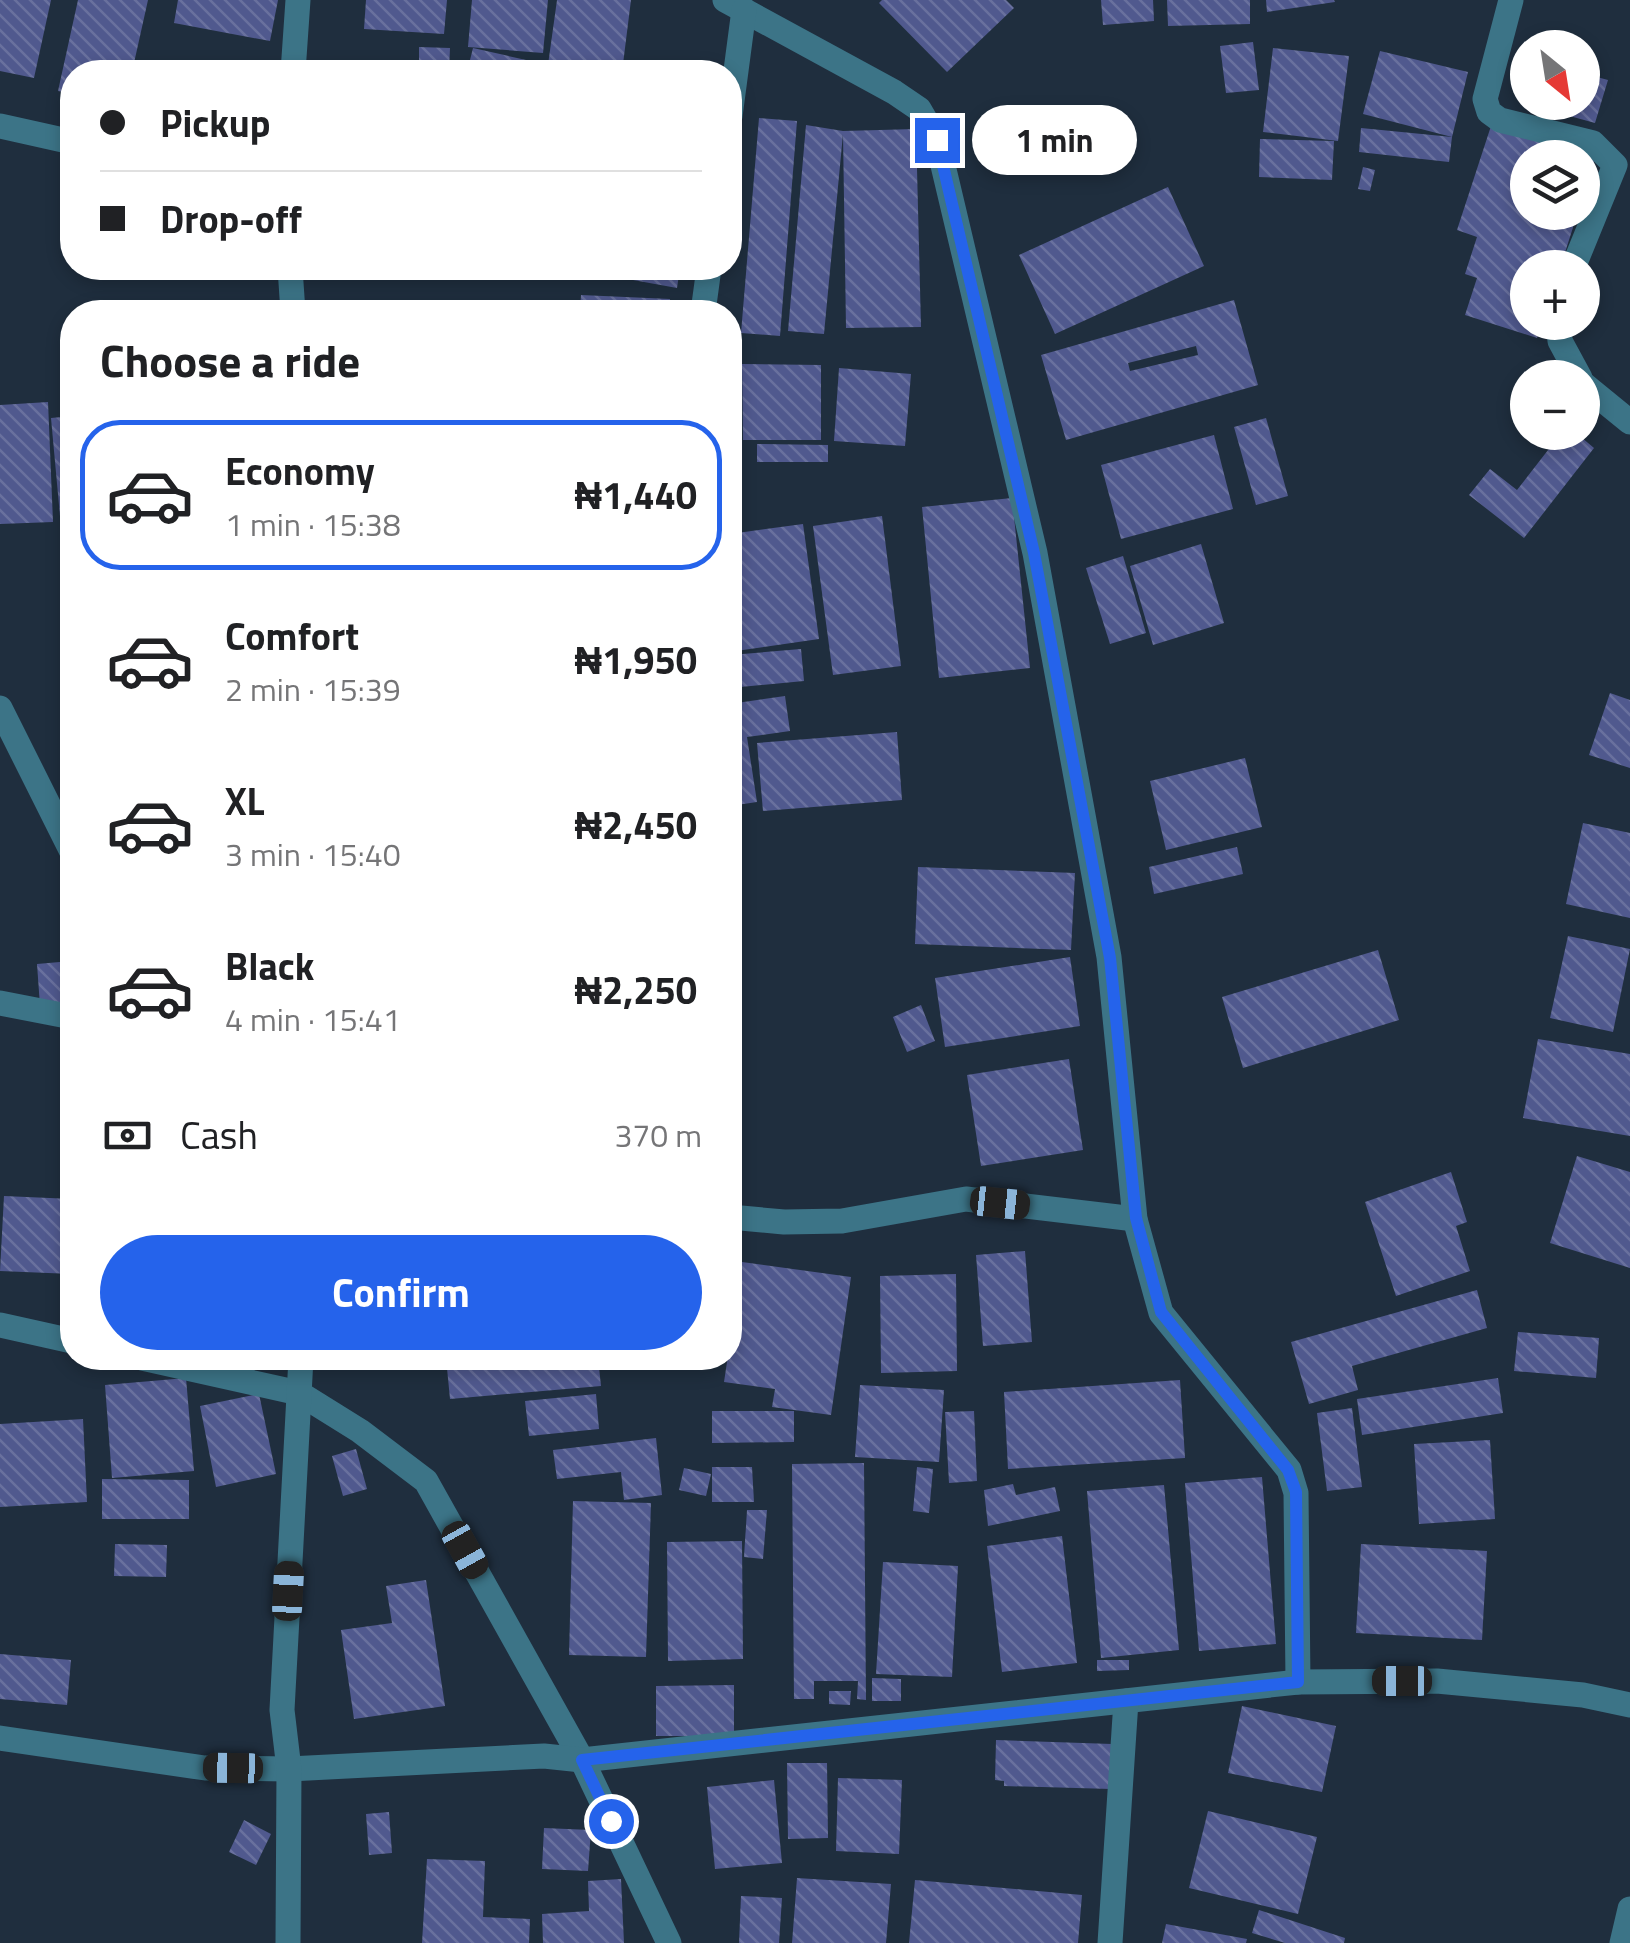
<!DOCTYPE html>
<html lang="en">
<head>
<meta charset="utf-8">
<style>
  body { margin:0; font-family:"Titillium Web",sans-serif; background:#f6f6f6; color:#202124; height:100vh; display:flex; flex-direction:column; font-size:38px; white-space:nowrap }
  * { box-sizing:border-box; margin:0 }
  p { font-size:32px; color:#757577 }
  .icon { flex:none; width:55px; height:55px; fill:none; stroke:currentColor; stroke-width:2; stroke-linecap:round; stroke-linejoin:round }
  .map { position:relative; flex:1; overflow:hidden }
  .side { position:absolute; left:60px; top:300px; width:682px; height:1070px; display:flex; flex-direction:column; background:#fff; border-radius:40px; box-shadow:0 5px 15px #0003 }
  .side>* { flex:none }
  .hud { position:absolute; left:60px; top:60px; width:682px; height:220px; border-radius:40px; box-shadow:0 5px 15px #0003; display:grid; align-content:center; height:220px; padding:0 40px; background:#fff }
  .needle { width:65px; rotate:150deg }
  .fabs { position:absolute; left:1510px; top:30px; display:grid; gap:20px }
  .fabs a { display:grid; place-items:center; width:90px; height:90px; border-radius:50%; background:#fff; box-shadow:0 5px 15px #0003; font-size:50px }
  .end { position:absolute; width:45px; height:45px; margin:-22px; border:12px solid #2563eb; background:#fff; box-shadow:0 0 0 5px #fff }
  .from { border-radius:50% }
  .bubble { position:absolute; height:70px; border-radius:35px; background:#fff; box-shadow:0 5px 15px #0003; font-size:32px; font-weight:700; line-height:70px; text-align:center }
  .car { position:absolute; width:30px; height:60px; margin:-30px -15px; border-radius:12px; box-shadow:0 0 8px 2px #0007; background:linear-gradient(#222 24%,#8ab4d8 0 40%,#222 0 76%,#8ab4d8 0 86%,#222 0) }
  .hud b { display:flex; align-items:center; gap:35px; height:95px; font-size:38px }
  .hud b+b { border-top:2px solid #e0e0e0 }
  .hud i { width:25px; height:25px; background:#202124 }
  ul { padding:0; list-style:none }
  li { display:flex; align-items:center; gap:30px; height:150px; margin:0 20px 15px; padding:0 20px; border:5px solid transparent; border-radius:40px }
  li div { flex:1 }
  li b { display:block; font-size:38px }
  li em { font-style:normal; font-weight:700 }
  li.on { border-color:#2563eb }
  li>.icon { width:90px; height:90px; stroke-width:1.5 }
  h2 { padding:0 40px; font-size:45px; line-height:120px }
  .pay { display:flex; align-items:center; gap:25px; height:110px; padding:0 40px; font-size:38px }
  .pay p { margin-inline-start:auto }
  .button { display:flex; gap:20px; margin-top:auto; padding:20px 40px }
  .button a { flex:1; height:115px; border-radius:60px; background:#2563eb; color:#fff; font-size:40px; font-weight:700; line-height:115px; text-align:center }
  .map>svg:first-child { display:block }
  .building { fill:url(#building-back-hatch); fill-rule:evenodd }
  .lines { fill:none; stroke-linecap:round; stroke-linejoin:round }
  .minor { stroke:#3c7487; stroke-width:25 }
  .route { stroke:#2563eb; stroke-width:12 }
</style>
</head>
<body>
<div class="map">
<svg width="1630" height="1943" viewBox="0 0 1630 1943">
  <defs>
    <pattern id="building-back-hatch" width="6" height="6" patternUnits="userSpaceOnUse" patternTransform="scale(2.5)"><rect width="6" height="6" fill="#50598e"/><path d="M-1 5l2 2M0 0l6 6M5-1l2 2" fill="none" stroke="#69719e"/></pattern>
  </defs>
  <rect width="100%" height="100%" fill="#1f2e3e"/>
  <g class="building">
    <polygon points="0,0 51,0 34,78 0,71"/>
    <polygon points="78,0 148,0 132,72 72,72 72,94 58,91"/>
    <polygon points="178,0 278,0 270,41 174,23"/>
    <polygon points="366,0 447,0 444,34 364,29"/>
    <polygon points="472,0 548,0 543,53 468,47"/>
    <polygon points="557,0 631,0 622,72 547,72"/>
    <polygon points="882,0 1006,0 1014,8 947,72 879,3"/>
    <polygon points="1101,0 1153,0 1154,21 1103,25"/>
    <polygon points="1167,0 1250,0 1250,24 1168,26"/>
    <polygon points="1266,0 1334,0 1335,2 1267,12"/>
    <polygon points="1253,42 1259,90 1226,93 1220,46"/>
    <polygon points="419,47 450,48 449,72 419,72"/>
    <polygon points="473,48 535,62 533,72 467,72"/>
    <polygon points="1273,48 1349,56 1338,141 1263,132"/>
    <polygon points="1380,51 1468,72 1452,137 1363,114"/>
    <polygon points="1582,73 1608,80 1595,123 1526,104 1582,102"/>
    <polygon points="1059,116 1060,153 983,156 981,120"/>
    <polygon points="759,118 797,121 780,336 741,333"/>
    <polygon points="806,125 843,131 916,129 921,327 846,328 843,134 824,334 788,331"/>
    <polygon points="1491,126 1595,159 1583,195 1582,158 1528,158 1528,212 1578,212 1560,268 1528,268 1528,322 1542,322 1537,338 1465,315 1477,278 1465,274 1477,237 1457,230"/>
    <polygon points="1361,128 1452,137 1449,162 1359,152"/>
    <polygon points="1260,139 1334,141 1332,180 1259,177"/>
    <polygon points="1363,167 1375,170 1370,191 1358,189"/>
    <polygon points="1168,187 1204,266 1055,334 1019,255"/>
    <polygon points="601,268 680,268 677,288 600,274"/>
    <polygon points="581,295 670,299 669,312 580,312"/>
    <path d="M1234 300 1258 385 1066 440 1041 355ZM1196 346 1198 355 1130 371 1128 363Z"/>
    <polygon points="742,364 821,365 821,440 743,440"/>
    <polygon points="839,368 911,374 905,446 834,441"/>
    <polygon points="48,402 53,522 0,524 0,405"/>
    <polygon points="72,416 72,515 60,516 51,418"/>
    <polygon points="1266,418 1288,496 1256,505 1234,427"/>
    <polygon points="1562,432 1575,432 1594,448 1524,538 1469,495 1490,469 1517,490"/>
    <polygon points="1214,435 1233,509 1121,539 1101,465"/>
    <polygon points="757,444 828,445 828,462 757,462"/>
    <polygon points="1012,498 1030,668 939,678 922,507"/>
    <polygon points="882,516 901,666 833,675 813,526"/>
    <polygon points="803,524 819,639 736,651 730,606 730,534"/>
    <polygon points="1201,544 1224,623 1153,645 1130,566"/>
    <polygon points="1123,556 1146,633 1110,644 1086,568"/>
    <polygon points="801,649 804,681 730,688 730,655"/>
    <polygon points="1610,693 1630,700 1630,768 1589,755"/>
    <polygon points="785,696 790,731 747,737 757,802 730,806 730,704"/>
    <polygon points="897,732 902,800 763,811 757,743"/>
    <polygon points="1245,758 1262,827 1166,850 1150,781"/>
    <polygon points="1583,823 1630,833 1630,918 1566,904"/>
    <polygon points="1237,847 1243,874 1154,894 1149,867"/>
    <polygon points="918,867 1075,873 1071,950 915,944"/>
    <polygon points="1568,936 1630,949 1613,1032 1550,1018"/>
    <polygon points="1378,950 1399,1020 1243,1068 1222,997"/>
    <polygon points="1070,957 1080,1026 945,1047 935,978"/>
    <polygon points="71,961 72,1004 40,1006 37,964"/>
    <polygon points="921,1005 935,1041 907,1052 893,1017"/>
    <polygon points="1538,1039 1630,1054 1630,1136 1523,1118"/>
    <polygon points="1069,1059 1083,1150 981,1166 967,1075"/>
    <polygon points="730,1108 741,1109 732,1173 730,1173"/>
    <polygon points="1577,1156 1630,1172 1630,1268 1550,1243"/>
    <polygon points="1451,1172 1467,1222 1456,1226 1470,1271 1396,1296 1365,1202"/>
    <polygon points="4,1196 72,1199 72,1274 0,1271"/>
    <polygon points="1025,1251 1032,1342 983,1346 976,1255"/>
    <polygon points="742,1262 851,1277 831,1415 772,1407 775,1389 724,1382"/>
    <polygon points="956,1274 957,1371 881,1373 880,1276"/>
    <polygon points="1477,1290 1487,1328 1352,1366 1358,1390 1309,1404 1291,1342"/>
    <polygon points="1518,1332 1599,1338 1596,1378 1514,1371"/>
    <polygon points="446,1358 598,1358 601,1386 450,1399"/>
    <polygon points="186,1378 194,1471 112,1478 105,1385"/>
    <polygon points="1498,1378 1503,1413 1362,1435 1357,1399"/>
    <polygon points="1180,1380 1185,1458 1008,1469 1004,1392"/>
    <polygon points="860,1385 944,1390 939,1462 855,1457"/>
    <polygon points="259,1394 276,1474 216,1487 200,1406"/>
    <polygon points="596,1394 599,1429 529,1436 525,1401"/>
    <polygon points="1352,1408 1362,1487 1327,1491 1317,1413"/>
    <polygon points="712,1411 794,1411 794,1442 712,1443"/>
    <polygon points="974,1411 977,1481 949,1483 945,1412"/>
    <polygon points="83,1419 87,1502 0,1507 0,1424"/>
    <polygon points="656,1438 662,1495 624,1500 621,1472 557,1479 553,1450"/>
    <polygon points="1490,1440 1495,1519 1419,1524 1414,1444"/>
    <polygon points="356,1449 367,1489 343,1496 332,1456"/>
    <polygon points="864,1463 866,1700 857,1699 858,1681 814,1681 814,1699 794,1699 792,1464"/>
    <polygon points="712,1467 752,1467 754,1502 712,1502"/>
    <polygon points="917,1467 933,1469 929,1513 913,1511"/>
    <polygon points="684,1468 711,1474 706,1496 679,1490"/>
    <polygon points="1262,1477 1276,1644 1199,1651 1185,1483"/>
    <polygon points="102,1479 189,1480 189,1519 102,1519"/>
    <polygon points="1013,1484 1016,1495 1055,1487 1060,1511 988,1526 984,1490"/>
    <polygon points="1164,1485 1179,1650 1101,1658 1087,1491"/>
    <polygon points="573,1501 651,1503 646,1657 569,1655"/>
    <polygon points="747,1510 767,1510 763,1559 744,1557"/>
    <polygon points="1062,1536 1077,1663 1002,1672 987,1546"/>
    <polygon points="742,1541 743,1659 668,1661 667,1542"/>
    <polygon points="115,1544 167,1545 166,1577 114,1576"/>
    <polygon points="1361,1544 1487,1551 1482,1640 1356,1633"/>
    <polygon points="883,1562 958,1566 952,1677 876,1674"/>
    <polygon points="426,1580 445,1706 354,1719 341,1630 392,1623 386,1586"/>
    <polygon points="0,1654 71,1660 67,1705 0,1699"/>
    <polygon points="1097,1660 1129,1660 1129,1670 1097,1671"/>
    <polygon points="872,1678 901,1679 901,1701 872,1701"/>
    <polygon points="734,1685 734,1736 656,1736 656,1686"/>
    <polygon points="829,1691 851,1691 850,1705 829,1704"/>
    <polygon points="1242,1706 1336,1726 1322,1792 1228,1773"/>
    <polygon points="996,1740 1112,1744 1111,1789 1004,1786 1004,1781 995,1780"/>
    <polygon points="787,1763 827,1763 828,1838 788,1839"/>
    <polygon points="838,1778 902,1780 899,1854 836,1851"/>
    <polygon points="774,1780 782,1863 715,1869 707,1787"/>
    <polygon points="1208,1811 1317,1837 1298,1914 1189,1888"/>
    <polygon points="389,1812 392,1853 369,1855 366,1814"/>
    <polygon points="244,1820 271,1834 256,1865 229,1852"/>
    <polygon points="544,1828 591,1830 588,1871 542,1869"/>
    <polygon points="427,1859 485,1861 483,1917 530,1919 529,1943 422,1943"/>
    <polygon points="797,1878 891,1884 886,1943 792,1943"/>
    <polygon points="621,1879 624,1943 543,1943 542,1914 589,1911 588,1881"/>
    <polygon points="915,1880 1082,1895 1078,1943 909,1943"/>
    <polygon points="741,1896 782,1898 779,1943 739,1943"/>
    <polygon points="1259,1910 1345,1938 1344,1943 1285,1943 1252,1933"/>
    <polygon points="1166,1924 1247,1939 1246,1943 1162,1943"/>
  </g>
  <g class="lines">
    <g class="minor">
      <polyline points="725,0 894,92 919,109 937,140 1035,553 1109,957 1135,1219 1161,1313 1289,1470 1296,1493 1298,1682"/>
      <polyline points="1511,0 1485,99 1489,112 1500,120 1593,143 1615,165 1573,268"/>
      <polyline points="293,72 298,0"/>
      <polyline points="730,116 744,10"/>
      <polyline points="0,126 72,142"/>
      <polyline points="290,268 293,312"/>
      <polyline points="703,312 709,268"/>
      <polyline points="1558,322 1560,341 1580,378"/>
      <polyline points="1582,383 1630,422"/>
      <polyline points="0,708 72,852"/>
      <polyline points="0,1003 72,1017"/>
      <polyline points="730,1217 784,1222 842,1221 966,1199 1135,1219"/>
      <polyline points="0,1325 72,1341"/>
      <polyline points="142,1358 299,1393 360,1431 426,1481 582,1760 669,1943"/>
      <polyline points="0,1738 205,1768 289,1769 544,1756 582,1760 1298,1682 1437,1681 1583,1695 1630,1705"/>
      <polyline points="288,1943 289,1769 282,1710 301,1358"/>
      <polyline points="1110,1943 1126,1701"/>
      <polyline points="1622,1943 1630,1909"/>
    </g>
  </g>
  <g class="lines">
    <polyline class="route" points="611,1821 582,1760 1298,1682 1296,1492 1288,1470 1161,1312 1136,1218 1110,958 1103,921 1034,553 937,140"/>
  </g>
</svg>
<div class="fabs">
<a><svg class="needle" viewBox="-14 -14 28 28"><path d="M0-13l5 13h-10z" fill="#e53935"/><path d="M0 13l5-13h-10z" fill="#757577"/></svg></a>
<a><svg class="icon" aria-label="layers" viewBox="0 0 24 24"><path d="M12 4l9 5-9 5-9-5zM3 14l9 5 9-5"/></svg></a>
<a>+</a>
<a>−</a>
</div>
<i class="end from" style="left:611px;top:1821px"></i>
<i class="end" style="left:937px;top:140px"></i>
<div class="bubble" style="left:972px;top:105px;width:165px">1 min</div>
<i class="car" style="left:1000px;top:1203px;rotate:96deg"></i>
<i class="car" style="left:465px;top:1550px;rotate:151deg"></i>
<i class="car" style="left:288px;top:1591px;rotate:3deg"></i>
<i class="car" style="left:1402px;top:1681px;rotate:270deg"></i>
<i class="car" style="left:233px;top:1768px;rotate:271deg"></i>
<div class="hud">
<b><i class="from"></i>Pickup</b>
<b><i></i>Drop-off</b>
</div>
<section class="side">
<h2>Choose a ride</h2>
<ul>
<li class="on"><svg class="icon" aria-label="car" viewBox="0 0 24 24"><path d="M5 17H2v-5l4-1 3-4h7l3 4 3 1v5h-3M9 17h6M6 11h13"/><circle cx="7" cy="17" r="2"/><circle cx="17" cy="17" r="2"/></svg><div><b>Economy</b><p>1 min · 15:38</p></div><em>₦1,440</em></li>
<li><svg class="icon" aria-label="car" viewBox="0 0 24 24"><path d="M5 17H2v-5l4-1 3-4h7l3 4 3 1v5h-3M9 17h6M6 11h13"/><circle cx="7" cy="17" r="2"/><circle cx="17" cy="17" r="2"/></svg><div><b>Comfort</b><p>2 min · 15:39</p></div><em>₦1,950</em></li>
<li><svg class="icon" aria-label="car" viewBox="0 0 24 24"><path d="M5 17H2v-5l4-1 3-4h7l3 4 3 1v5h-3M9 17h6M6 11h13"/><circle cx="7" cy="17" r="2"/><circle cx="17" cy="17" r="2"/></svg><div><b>XL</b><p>3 min · 15:40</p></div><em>₦2,450</em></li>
<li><svg class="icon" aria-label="car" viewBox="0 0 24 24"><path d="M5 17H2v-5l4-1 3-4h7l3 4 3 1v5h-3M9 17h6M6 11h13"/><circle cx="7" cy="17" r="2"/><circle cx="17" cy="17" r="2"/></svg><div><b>Black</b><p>4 min · 15:41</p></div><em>₦2,250</em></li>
</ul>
<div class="pay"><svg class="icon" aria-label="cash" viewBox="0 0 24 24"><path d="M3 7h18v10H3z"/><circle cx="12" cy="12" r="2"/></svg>Cash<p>370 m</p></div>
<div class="button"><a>Confirm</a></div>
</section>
</div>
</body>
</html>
